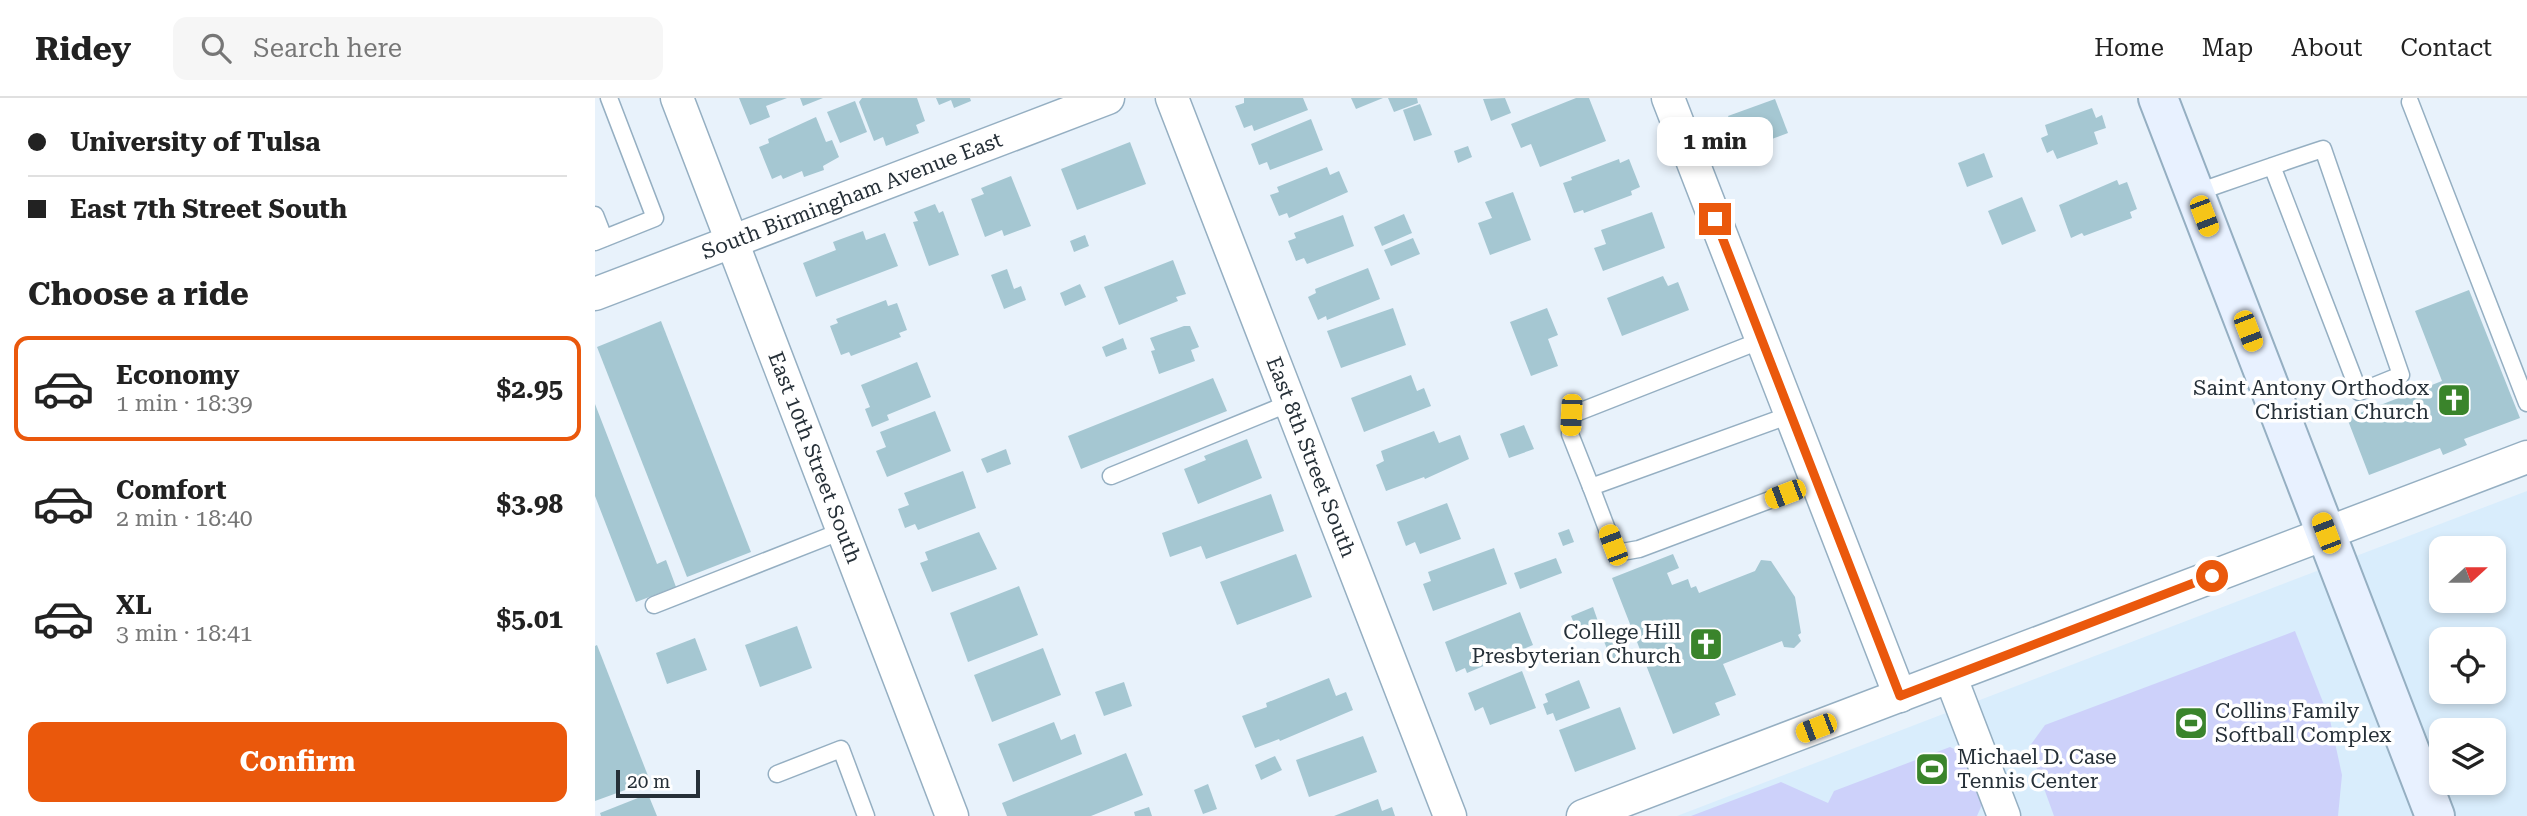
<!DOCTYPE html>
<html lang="en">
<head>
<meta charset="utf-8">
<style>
  body { margin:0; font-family:"Roboto Serif",serif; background:#f6f6f6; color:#222; height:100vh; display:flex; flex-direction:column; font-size:26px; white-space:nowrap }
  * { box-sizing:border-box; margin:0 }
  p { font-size:23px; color:#767676 }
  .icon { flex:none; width:38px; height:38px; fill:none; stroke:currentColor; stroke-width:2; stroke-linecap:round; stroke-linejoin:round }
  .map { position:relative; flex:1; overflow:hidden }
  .panel { display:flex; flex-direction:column; background:#fff; width:595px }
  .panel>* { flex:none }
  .banner { display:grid; align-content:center; height:154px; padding:0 28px; background:#fff }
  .needle { width:46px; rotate:69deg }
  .controls { position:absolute; left:1834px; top:438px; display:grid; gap:14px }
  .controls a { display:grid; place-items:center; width:77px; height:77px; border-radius:14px; background:#fff; box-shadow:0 4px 10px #0003; font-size:35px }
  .scale { position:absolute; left:21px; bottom:18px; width:84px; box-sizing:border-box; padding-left:7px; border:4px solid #263038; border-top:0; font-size:19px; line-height:24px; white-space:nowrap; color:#263038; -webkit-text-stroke:5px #fff; paint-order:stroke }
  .end { position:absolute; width:32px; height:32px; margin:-16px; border:9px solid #ea580c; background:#fff; box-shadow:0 0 0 4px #fff }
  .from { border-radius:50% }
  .bubble { position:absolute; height:49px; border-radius:14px; background:#fff; box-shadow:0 4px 10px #0003; font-size:23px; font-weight:700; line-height:49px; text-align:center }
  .car { position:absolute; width:21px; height:42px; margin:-21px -10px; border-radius:9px; box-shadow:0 0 5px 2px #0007; background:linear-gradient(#f5c518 24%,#345 0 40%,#f5c518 0 76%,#345 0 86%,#f5c518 0) }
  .banner b { display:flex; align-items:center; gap:24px; height:66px; font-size:26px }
  .banner b+b { border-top:2px solid #e0e0e0 }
  .banner i { width:18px; height:18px; background:#222 }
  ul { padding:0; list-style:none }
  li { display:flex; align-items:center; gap:21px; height:105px; margin:0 14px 10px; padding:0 14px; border:4px solid transparent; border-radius:14px }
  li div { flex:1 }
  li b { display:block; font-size:26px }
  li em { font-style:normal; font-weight:700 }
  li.active { border-color:#ea580c }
  li>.icon { width:63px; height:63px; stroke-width:1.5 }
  h2 { padding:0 28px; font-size:32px; line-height:84px }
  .action { display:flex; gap:14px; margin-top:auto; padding:14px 28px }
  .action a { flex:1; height:80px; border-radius:14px; background:#ea580c; color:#fff; font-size:28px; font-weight:700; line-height:80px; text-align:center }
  header { display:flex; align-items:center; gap:42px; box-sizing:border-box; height:98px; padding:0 35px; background:#fff; border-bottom:2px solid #e0e0e0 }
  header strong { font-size:33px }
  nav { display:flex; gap:38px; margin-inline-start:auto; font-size:24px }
  .search { width:490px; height:63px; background:#f6f6f6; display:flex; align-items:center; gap:18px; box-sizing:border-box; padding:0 24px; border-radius:14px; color:#767676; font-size:26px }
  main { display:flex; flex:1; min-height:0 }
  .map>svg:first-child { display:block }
  .built { fill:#d9edfc; fill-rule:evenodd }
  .green { fill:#cdd1fa }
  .building { fill:#a5c7d2 }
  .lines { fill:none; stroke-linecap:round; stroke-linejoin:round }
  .lane-casing { stroke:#95afc2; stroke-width:19 }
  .street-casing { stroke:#95afc2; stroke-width:35 }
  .secondary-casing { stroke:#95afc2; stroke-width:42 }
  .lane { stroke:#fff; stroke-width:16 }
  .street { stroke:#fff; stroke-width:32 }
  .secondary { stroke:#e8f1ff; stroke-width:38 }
  .route { stroke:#ea580c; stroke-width:9 }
  .labels { text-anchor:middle; stroke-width:7; stroke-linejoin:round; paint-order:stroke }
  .street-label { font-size:21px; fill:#263038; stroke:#fff }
  .poi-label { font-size:21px; fill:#263038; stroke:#fff; text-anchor:end }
</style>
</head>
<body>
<header>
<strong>Ridey</strong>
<div class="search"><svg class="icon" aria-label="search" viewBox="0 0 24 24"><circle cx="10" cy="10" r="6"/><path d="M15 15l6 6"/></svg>Search here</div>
<nav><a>Home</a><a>Map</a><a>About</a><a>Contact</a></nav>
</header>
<main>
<section class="panel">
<div class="banner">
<b><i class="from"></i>University of Tulsa</b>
<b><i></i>East 7th Street South</b>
</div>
<h2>Choose a ride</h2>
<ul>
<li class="active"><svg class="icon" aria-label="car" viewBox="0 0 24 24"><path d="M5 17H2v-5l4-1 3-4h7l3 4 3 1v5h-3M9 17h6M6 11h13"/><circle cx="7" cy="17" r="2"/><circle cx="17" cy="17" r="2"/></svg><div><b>Economy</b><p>1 min · 18:39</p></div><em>$2.95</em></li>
<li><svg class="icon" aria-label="car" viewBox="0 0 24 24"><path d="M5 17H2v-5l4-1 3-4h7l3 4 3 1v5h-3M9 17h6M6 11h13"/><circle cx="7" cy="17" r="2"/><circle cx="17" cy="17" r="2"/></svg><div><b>Comfort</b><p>2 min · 18:40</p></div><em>$3.98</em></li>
<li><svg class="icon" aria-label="car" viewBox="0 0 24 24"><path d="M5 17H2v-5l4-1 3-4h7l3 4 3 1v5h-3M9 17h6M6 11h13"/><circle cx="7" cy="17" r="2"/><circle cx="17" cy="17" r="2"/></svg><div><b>XL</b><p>3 min · 18:41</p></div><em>$5.01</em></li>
</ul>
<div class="action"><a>Confirm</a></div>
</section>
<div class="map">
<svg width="1932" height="718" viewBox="0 0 1932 718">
  <rect width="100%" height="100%" fill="#e8f2fb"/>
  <path class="built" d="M1932 393V718H1082L1782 450ZM1846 450H1899V502H1846ZM1846 541H1899V593H1846ZM1846 632H1899V684H1846Z"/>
  <g class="green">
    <polygon points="1700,533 1735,622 1747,677 1743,718 1459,718 1434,649 1450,627"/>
    <polygon points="1355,649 1371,657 1389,702 1382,718 1096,718 1186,684 1233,705 1239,693"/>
  </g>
  <g class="building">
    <polygon points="144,0 192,0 171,8 175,19 155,27"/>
    <polygon points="205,0 228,0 208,8"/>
    <polygon points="267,0 322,0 330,23 321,27 324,35 291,48 288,39 279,43 264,4"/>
    <polygon points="341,0 375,0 376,3 359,10 356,2 344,7"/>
    <polygon points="708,0 713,12 659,33 657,27 649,30 640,8 649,5 649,0"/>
    <polygon points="756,0 788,0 761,11"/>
    <polygon points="793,0 822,0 823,5 799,14"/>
    <polygon points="910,0 916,15 896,23 888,1"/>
    <polygon points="981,0 994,0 1011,43 945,69 936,46 926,50 916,26"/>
    <polygon points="1180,1 1193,35 1147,52 1133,18"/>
    <polygon points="260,3 272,34 245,45 232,14"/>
    <polygon points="825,6 837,37 819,43 808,12"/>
    <polygon points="1497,10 1501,20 1507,17 1511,30 1499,34 1503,46 1462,61 1458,52 1452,55 1446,40 1453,37 1450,27"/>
    <polygon points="221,19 231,44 237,42 244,59 228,68 229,72 209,79 207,73 188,81 186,77 177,81 164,49 174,45 173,41"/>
    <polygon points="716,21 728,52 675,72 672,64 664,67 656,46"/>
    <polygon points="535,44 551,86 482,112 466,71"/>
    <polygon points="873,48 877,59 863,65 859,53"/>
    <polygon points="1389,55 1398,79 1372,89 1363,65"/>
    <polygon points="1024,61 1025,65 1034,61 1045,89 1036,93 1037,97 989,115 988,112 979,115 968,85 977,82 976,79"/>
    <polygon points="732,69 735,77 744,73 753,94 694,120 692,115 684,118 675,97 684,94 682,89"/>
    <polygon points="416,78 436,128 409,138 407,132 390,139 376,101 389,96 386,90"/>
    <polygon points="1522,82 1524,87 1532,84 1542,111 1535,114 1537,120 1489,138 1487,135 1476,140 1464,107"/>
    <polygon points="918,94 936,142 895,157 883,125 897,120 890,104"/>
    <polygon points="1427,99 1441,133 1407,147 1393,113"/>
    <polygon points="340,106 344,115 348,113 364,157 334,168 318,124 323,123 319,114"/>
    <polygon points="1057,114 1070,150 1008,173 999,150 1011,146 1006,132"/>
    <polygon points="809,116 817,135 787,148 779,129"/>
    <polygon points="748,117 759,148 712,166 709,160 701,163 693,143 701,140 699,135"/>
    <polygon points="268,133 271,142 290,135 303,168 221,199 208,165 241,152 238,144"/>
    <polygon points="490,137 494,148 479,154 475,143"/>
    <polygon points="818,140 825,156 796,168 789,152"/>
    <polygon points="578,162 591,196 581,199 583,203 524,227 509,189"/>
    <polygon points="773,170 785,201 732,222 731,218 723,222 713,199 721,195 720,191"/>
    <polygon points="412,171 419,191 426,188 431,202 409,211 396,177"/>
    <polygon points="1068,178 1073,188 1083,184 1094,212 1027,238 1012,200"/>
    <polygon points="485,186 491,199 470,208 465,195"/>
    <polygon points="1874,192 1925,320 1869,341 1872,347 1848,357 1845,350 1774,377 1752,320 1847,283 1820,213"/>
    <polygon points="291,202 293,208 302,205 312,232 304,235 306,239 256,258 254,254 246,257 235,228 243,225 241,221"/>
    <polygon points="798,210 811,247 746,270 732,233"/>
    <polygon points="952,210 963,237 953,241 963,268 936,278 915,224"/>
    <polygon points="66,223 156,454 92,479 2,249"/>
    <polygon points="589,228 595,228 604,249 596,252 600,263 564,276 556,253 560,252 555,240"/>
    <polygon points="528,240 532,251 511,259 507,249"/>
    <polygon points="322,264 336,299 292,317 294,322 277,329 270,311 275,309 266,287"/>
    <polygon points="816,277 822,293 829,290 836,308 769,334 756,300"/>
    <polygon points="618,280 632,313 486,371 473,338"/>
    <polygon points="0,306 62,466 71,462 81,489 41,504 0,398"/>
    <polygon points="340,313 356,353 292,379 281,353 291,349 285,334"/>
    <polygon points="929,327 939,351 914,360 905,336"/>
    <polygon points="839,333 844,345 865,337 874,361 830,381 829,379 791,393 781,367 789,363 786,353"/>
    <polygon points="652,341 667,380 603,406 589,371 611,362 609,358"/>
    <polygon points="411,351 416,366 392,375 386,361"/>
    <polygon points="368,373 381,410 323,432 320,426 310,430 303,411 314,407 309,395"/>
    <polygon points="676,396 689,433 611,461 606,448 575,459 567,435"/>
    <polygon points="852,405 866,441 825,456 820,444 811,448 802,424"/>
    <polygon points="974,431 979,444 968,448 963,435"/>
    <polygon points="384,434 402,471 337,494 325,465 333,462 330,454"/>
    <polygon points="899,450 912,486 838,513 828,486 836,483 833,474"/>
    <polygon points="701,456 717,499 642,527 625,484"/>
    <polygon points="1078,456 1084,470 1072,475 1077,487 1093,481 1096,490 1101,488 1104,495 1160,473 1166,462 1176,463 1200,499 1206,535 1203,537 1206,543 1199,550 1189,549 1187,543 1128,566 1141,597 1120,605 1125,617 1078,636 1017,480"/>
    <polygon points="961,460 967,475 925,491 919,475"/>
    <polygon points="424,488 443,537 373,564 355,515"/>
    <polygon points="998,509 1006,532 985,540 976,518"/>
    <polygon points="925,514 938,547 872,575 870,570 861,574 850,544"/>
    <polygon points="202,528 217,570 165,589 150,547"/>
    <polygon points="1024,536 1032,557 1017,563 1008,541"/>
    <polygon points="100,540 112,572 72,586 61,555"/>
    <polygon points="2,547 55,683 0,703 0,548"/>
    <polygon points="448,550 466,597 397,624 379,577"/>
    <polygon points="927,573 941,610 895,627 888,609 880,613 873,595"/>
    <polygon points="734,580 741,598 751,594 758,612 685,643 684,641 660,650 647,618 672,609 671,605"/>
    <polygon points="984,582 995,610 961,623 958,615 952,617 948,606 953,604 950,596"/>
    <polygon points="529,584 537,608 509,618 500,594"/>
    <polygon points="1025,609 1041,651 980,674 964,632"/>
    <polygon points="459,624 466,642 480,636 487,656 418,684 403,646"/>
    <polygon points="768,638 782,674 714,699 701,662"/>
    <polygon points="531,655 548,697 496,718 412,718 407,705"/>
    <polygon points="680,658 687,672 666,682 660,667"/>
    <polygon points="613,686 622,711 608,716 599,692"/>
    <polygon points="53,696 62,718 6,718 5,715"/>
    <polygon points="783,701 787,713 797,709 800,718 739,718"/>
    <polygon points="554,709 557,718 540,718 539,714"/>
  </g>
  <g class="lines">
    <g class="lane-casing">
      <g id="lane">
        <polyline points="1815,4 1932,305"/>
        <path d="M1600 95C1643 80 1685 65 1728 51L1806 277 1764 294 1677 68"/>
        <polyline points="0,117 9,140"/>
        <polyline points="0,144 60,120 14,0"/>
        <polyline points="1167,242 976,317 975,336 996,389 1195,317"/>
        <polyline points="516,378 695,305"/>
        <polyline points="996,389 1018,447 1027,454 1044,451 1220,385"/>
        <polyline points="59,507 247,433"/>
        <polyline points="182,676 246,651 271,718"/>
      </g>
    </g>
    <g class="street-casing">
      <g id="street">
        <path id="s1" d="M82 0 357 718"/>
        <path id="s2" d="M577 0 855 718"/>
        <polyline points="1073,0 1305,598"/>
        <path id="s3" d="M0 196 513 0"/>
        <polyline points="1361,593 1409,718"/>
        <polyline points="988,718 1932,359"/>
      </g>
    </g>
    <g class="secondary-casing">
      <polyline id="secondary" points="1563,0 1840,718"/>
    </g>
    <use href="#lane" class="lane"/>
    <use href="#street" class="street"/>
    <use href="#secondary" class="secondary"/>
  </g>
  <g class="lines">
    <polyline class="route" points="1120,121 1305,598 1617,478"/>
  </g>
  <defs>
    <g id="church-square" transform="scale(1.75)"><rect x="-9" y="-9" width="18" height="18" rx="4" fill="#3a842b" stroke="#fff"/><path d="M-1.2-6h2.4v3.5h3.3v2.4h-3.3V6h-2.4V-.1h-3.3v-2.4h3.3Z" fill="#fff"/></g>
    <g id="stadium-square" transform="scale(1.75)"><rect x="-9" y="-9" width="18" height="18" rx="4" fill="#3a842b" stroke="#fff"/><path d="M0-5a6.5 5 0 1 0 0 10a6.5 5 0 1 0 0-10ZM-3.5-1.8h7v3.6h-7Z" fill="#fff"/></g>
  </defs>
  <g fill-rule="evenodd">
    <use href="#church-square" x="1859" y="302"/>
    <use href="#church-square" x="1111" y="546"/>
    <use href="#stadium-square" x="1596" y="625"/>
    <use href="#stadium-square" x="1337" y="671"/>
  </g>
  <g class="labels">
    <g class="street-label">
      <text dy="7" stroke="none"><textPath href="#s3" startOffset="275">South Birmingham Avenue East</textPath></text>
      <text dy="7" stroke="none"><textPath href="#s1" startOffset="385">East 10th Street South</textPath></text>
      <text dy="7" stroke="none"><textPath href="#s2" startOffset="385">East 8th Street South</textPath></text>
    </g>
    <g class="poi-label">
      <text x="1834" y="297">Saint Antony Orthodox<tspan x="1834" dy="24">Christian Church</tspan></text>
      <text x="1086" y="541">College Hill<tspan x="1086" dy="24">Presbyterian Church</tspan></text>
      <text x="1620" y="620" text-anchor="start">Collins Family<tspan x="1620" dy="24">Softball Complex</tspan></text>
      <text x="1362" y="666" text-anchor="start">Michael D. Case<tspan x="1362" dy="24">Tennis Center</tspan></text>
    </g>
  </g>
</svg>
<div class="controls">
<a><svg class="needle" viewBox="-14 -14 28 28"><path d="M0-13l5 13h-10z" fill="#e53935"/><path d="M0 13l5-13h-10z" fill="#767676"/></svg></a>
<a><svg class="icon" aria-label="locate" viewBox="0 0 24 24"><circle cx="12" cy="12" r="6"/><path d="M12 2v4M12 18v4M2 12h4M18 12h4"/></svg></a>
<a><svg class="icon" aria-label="layers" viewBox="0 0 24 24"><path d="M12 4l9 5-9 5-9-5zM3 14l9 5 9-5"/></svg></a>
</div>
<div class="scale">20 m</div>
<i class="end from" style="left:1617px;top:478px"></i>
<i class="end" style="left:1120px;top:121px"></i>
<div class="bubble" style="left:1062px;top:19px;width:116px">1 min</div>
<i class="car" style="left:1609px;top:118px;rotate:159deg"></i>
<i class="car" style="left:1653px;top:233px;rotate:159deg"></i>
<i class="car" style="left:976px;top:317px;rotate:183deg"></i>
<i class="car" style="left:1190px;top:396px;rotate:249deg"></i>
<i class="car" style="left:1731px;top:435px;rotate:339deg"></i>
<i class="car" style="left:1018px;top:447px;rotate:339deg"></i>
<i class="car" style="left:1221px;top:630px;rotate:249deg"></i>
</div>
</main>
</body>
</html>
